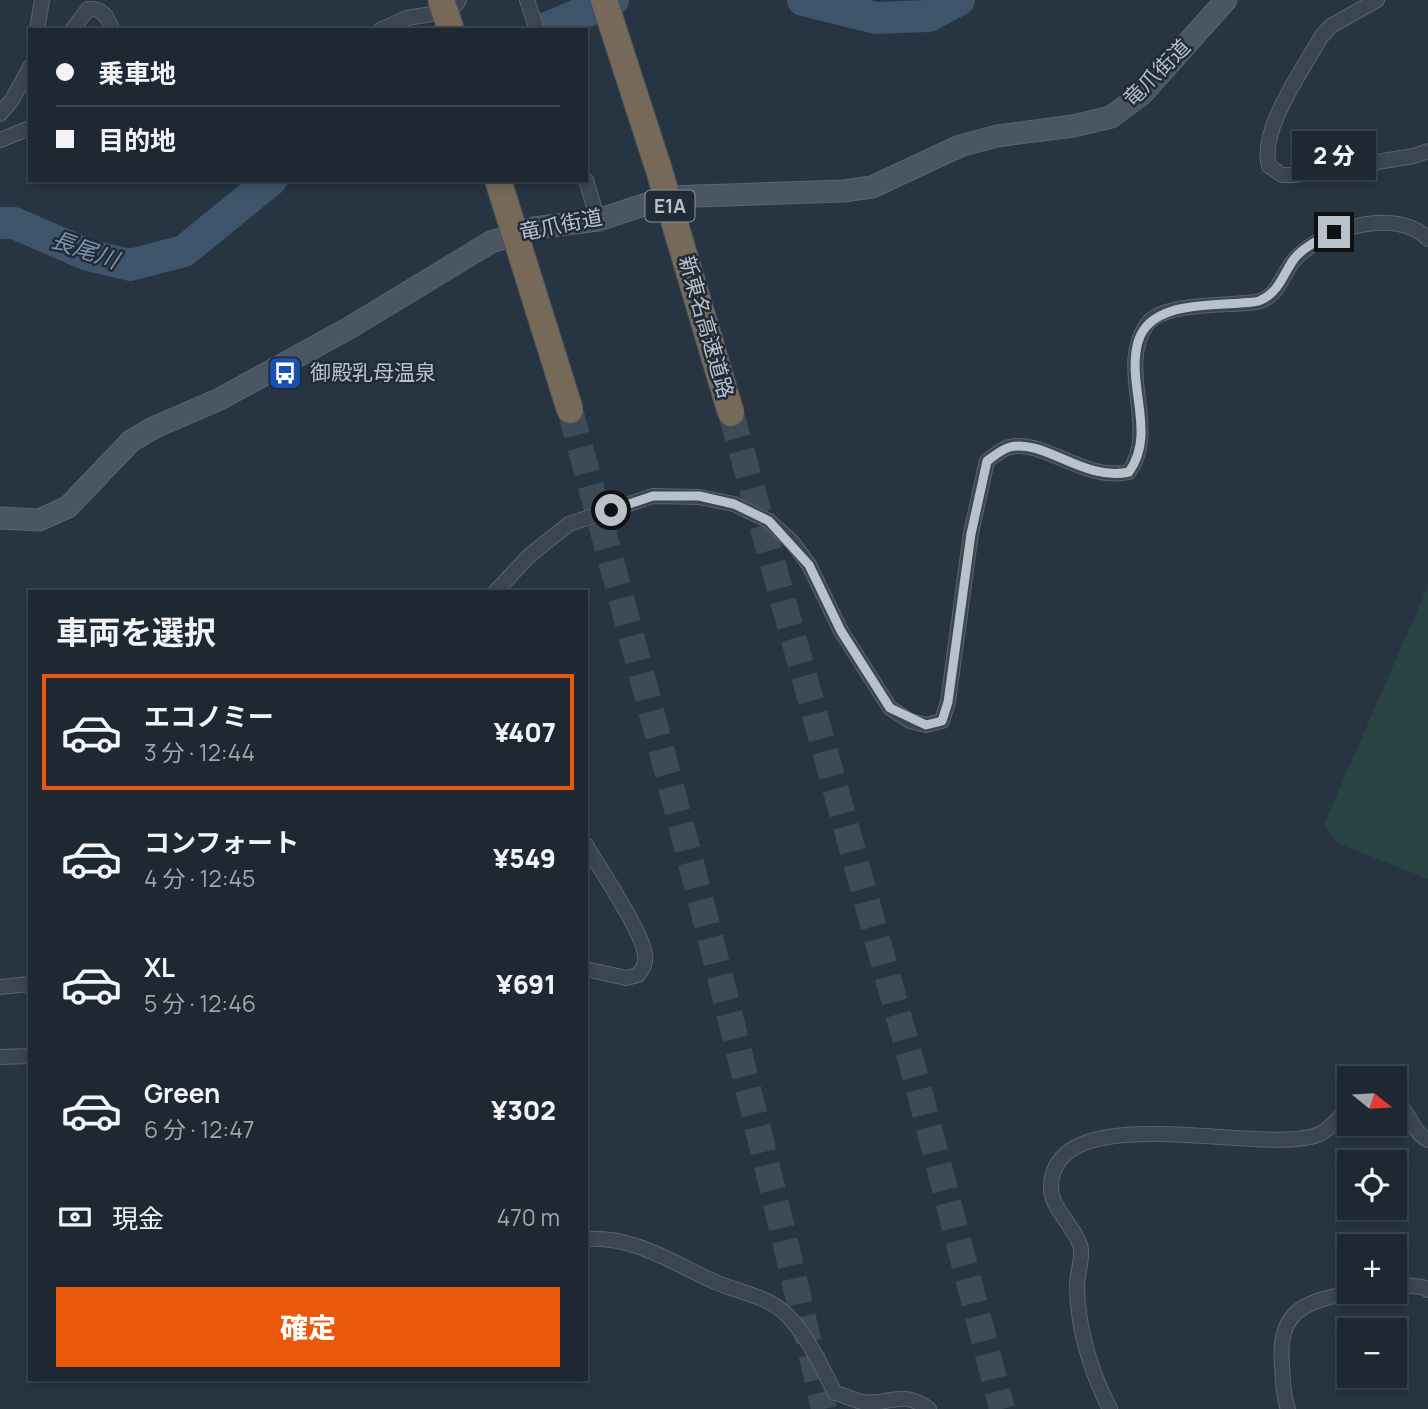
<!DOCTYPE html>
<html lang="ja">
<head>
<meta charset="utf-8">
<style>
  body { margin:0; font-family:Manrope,"Noto Sans JP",sans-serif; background:#25303a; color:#f1f3f6; height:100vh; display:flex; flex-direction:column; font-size:26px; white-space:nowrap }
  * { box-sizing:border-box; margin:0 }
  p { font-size:23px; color:#a0a6ac }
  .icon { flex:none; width:38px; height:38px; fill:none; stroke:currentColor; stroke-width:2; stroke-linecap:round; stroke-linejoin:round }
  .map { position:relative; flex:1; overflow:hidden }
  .panel { position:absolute; left:28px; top:590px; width:560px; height:791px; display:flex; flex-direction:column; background:#1d2832; border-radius:0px; box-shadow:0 4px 10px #0003,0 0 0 2px #3b444d }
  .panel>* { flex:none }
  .guide { position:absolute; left:28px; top:28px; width:560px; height:154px; border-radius:0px; box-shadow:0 4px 10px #0003,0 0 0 2px #3b444d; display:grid; align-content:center; height:154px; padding:0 28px; background:#1d2832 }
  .needle { width:46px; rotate:108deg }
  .tools { position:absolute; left:1337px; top:1066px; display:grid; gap:14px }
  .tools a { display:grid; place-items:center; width:70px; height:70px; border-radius:0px; background:#1d2832; box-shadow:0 4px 10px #0003,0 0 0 2px #3b444d; font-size:35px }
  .end { position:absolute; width:32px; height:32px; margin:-16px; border:9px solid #b9c1cb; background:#111; box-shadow:0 0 0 4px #111 }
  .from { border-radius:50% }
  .bubble { position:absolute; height:49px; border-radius:0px; background:#1d2832; box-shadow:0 4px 10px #0003,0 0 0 2px #3b444d; font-size:23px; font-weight:800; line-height:49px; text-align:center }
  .guide b { display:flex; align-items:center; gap:24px; height:66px; font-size:26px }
  .guide b+b { border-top:2px solid #3b444d }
  .guide i { width:18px; height:18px; background:#f1f3f6 }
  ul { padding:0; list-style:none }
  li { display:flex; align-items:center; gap:21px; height:116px; margin:0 14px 10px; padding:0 14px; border:4px solid transparent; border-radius:0px }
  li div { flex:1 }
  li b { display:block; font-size:26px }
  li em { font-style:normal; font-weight:800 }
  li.on { border-color:#ea580c }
  li>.icon { width:63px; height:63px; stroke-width:1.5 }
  h2 { padding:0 28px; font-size:32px; line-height:84px }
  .pay { display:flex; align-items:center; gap:18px; height:77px; padding:0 28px; font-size:26px }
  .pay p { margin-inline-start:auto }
  .action { display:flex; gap:14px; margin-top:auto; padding:14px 28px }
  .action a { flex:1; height:80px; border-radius:0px; background:#ea580c; color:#fff; font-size:28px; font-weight:800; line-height:80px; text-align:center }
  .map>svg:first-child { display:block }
  .green { fill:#294243 }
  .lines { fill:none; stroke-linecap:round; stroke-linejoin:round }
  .river { stroke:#3e546a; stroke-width:32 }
  .highway-tunnel { stroke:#3d4a57; stroke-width:26; stroke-dasharray:26 13; stroke-linecap:butt }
  .street-casing { stroke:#5a646f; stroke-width:16 }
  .secondary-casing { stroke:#5a646f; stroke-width:23 }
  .street { stroke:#3c4651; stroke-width:14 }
  .secondary { stroke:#4a5664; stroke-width:21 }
  .highway-bridge-casing { stroke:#46515c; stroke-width:28; stroke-linecap:butt }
  .highway-bridge { stroke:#776959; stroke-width:26 }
  .route { stroke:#b9c1cb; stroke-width:9 }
  .labels { text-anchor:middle; stroke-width:5; stroke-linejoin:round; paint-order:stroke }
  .shield { fill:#202b37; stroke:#8b949f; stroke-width:2 }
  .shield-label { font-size:19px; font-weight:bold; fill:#b9c1cb }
  .street-label { font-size:21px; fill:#b9c1cb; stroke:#202b37 }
  .poi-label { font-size:21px; fill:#b9c1cb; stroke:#202b37; text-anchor:start }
  .water-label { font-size:23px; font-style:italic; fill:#7a94ad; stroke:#202b37 }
</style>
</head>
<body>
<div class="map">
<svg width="1428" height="1409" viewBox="0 0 1428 1409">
  <rect width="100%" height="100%" fill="#273542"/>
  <polygon class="green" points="1428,586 1428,879 1337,843 1324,824"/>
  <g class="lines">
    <g class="river">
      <polyline points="803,0 876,18 929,16 959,0"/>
      <polyline points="542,30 613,0"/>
      <polyline points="0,223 14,223 88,255 130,265 184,251 271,180"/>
    </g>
    <g class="highway-tunnel">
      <path d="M570 410C661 742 748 1074 824 1409"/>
      <polyline points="731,413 918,1086 1002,1409"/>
    </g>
    <g class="street-casing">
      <g id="street">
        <polyline points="527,0 537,30"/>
        <path d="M1377 0 1331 26 1321 37C1303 70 1259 129 1269 166L1282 175H1296L1414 156 1428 151"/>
        <polyline points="37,30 42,0"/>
        <path d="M72 30 88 9C103 8 108 17 112 30"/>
        <polyline points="380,30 407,18 451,11 459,0"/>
        <polyline points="0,114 12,100 30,67"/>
        <polyline points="0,140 30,128"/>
        <polyline points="586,180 598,220"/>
        <path d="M495 592 530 555 569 524 653 496 699 497 734 504 769 521 793 543 809 565 841 631 890 708 910 721 926 725 942 721 948 702 971 533 987 461C994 456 1002 448 1010 447 1045 439 1084 482 1129 472 1160 428 1115 367 1148 323 1165 302 1230 306 1256 302 1281 297 1282 270 1298 256 1328 227 1397 207 1428 239"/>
        <path d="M586 845C599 867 644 934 645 956 646 965 643 968 638 975L626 978 586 969"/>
        <polyline points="0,987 30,984"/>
        <polyline points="0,1057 30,1056"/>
        <path d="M1395 1100C1409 1111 1412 1132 1428 1140"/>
        <path d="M586 1239C634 1236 671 1262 713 1281 737 1292 766 1295 786 1314 808 1336 821 1366 835 1393 844 1395 853 1400 862 1402 891 1406 900 1388 929 1409"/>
        <polyline points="1395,1284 1422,1287 1428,1290"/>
        <path d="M1110 1409C1090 1370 1078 1331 1077 1287 1077 1274 1082 1262 1081 1250 1080 1232 1051 1210 1051 1188 1052 1091 1269 1160 1322 1133 1332 1127 1341 1115 1349 1107"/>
        <path d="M1288 1409C1283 1396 1283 1380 1282 1366 1277 1310 1304 1302 1353 1292"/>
      </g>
    </g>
    <g class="secondary-casing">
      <polyline id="secondary" points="0,518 39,520 68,507 131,441 153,428 220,399 349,328 491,242 534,228 598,220 668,197 843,191 872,187 960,146 997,136 1073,126 1111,117 1142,94 1226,0"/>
    </g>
    <use href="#street" class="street"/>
    <use href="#secondary" class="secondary"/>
    <g class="highway-bridge-casing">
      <g id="highway-bridge">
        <polyline points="441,0 451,30"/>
        <polyline points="604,0 659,170 731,413"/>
        <polyline points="498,180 570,410"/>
      </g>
    </g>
    <use href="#highway-bridge" class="highway-bridge"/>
  </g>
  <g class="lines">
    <path class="route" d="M611 510 653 496H699L734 504 769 521 809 565 841 631 890 708 926 725 942 721 948 702 971 534 987 461C994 456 1002 449 1010 447 1045 439 1084 482 1129 472 1157 433 1126 386 1138 342 1149 302 1207 306 1241 303 1247 302 1256 303 1261 300 1280 291 1283 274 1294 259 1303 247 1321 239 1334 232"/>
  </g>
  <defs>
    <g id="bus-square" transform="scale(1.75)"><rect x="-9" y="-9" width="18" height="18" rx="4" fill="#1a4fb4" stroke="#202b37"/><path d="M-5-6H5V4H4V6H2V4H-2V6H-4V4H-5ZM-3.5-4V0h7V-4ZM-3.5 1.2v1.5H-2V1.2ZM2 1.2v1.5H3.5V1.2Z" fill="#fff"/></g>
  </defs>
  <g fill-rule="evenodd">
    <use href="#bus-square" x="285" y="373"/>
  </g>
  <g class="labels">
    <rect class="shield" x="645.5" y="190.5" width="49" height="31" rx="5"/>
    <g class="shield-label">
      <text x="670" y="213">E1A</text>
    </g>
    <g class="street-label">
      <text transform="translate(1157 73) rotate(-45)" y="7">竜爪街道</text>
      <text transform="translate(561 225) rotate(-11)" y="7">竜爪街道</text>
      <text transform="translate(706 327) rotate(74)" y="7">新東名高速道路</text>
    </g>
    <g class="poi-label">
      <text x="310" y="380">御殿乳母温泉</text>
    </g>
    <g class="water-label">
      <text transform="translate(85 250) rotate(19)" y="8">長尾川</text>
    </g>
  </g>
</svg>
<div class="tools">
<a><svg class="needle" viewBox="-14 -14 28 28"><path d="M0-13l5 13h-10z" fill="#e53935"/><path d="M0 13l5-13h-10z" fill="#a0a6ac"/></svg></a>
<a><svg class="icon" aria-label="locate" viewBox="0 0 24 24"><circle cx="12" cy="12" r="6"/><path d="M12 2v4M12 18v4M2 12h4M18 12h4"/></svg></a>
<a>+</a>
<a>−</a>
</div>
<i class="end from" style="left:611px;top:510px"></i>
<i class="end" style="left:1334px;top:232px"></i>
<div class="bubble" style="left:1292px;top:131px;width:84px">2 分</div>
<div class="guide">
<b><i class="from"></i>乗車地</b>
<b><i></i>目的地</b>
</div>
<section class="panel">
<h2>車両を選択</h2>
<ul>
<li class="on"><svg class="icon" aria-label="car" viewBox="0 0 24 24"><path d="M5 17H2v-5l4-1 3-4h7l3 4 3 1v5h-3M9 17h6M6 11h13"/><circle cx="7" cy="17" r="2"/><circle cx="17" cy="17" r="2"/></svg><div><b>エコノミー</b><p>3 分 · 12:44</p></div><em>¥407</em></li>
<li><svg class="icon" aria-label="car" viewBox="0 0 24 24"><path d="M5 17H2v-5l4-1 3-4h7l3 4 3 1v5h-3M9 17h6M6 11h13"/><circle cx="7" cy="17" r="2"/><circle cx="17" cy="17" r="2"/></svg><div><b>コンフォート</b><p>4 分 · 12:45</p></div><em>¥549</em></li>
<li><svg class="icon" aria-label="car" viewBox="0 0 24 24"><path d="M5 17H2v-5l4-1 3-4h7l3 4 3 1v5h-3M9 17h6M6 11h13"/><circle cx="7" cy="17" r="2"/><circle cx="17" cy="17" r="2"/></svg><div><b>XL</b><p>5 分 · 12:46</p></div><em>¥691</em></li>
<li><svg class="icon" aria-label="car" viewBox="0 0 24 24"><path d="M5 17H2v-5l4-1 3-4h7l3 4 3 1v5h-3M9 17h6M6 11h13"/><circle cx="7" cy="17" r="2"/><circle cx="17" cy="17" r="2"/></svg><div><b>Green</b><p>6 分 · 12:47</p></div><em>¥302</em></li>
</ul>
<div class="pay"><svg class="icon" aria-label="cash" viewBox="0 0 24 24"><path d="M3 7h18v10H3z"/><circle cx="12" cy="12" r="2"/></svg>現金<p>470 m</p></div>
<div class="action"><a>確定</a></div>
</section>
</div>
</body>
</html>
